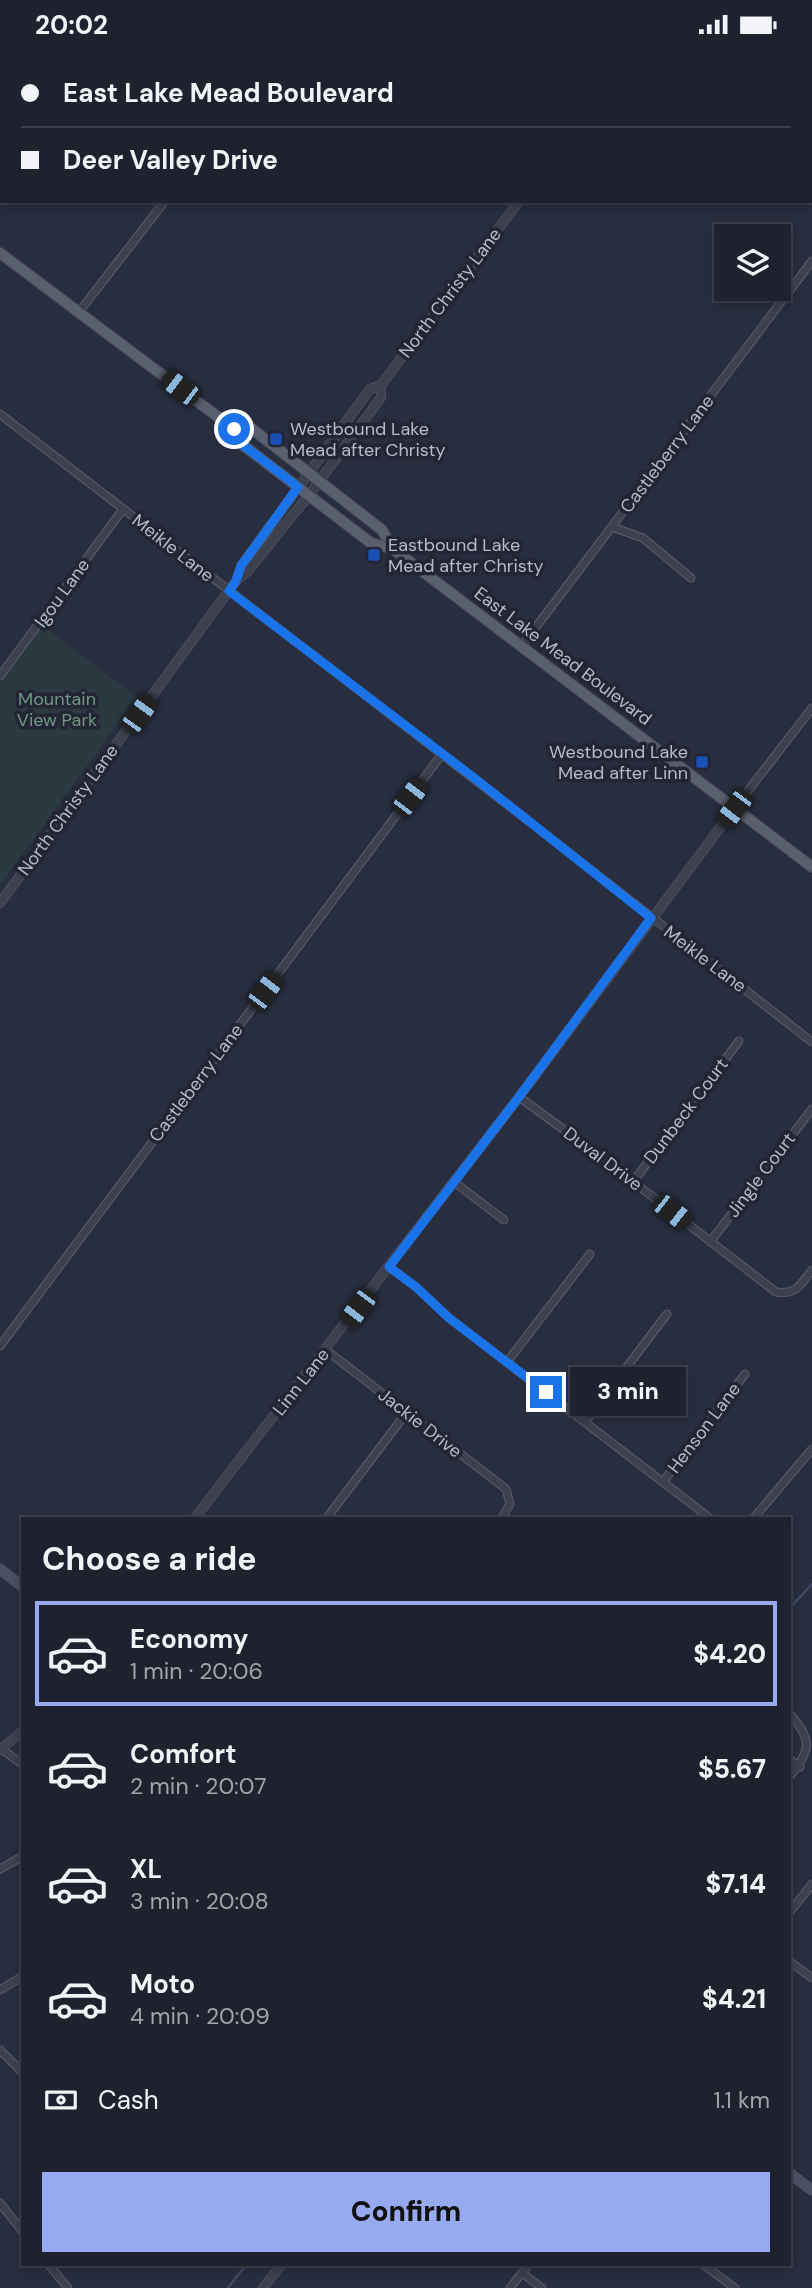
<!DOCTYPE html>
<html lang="en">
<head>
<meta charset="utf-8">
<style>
  body { margin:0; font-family:"DM Sans",sans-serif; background:#262a37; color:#f1f3f6; height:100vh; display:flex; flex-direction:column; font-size:26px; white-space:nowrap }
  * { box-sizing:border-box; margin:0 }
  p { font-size:23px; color:#a1a4aa }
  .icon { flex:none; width:38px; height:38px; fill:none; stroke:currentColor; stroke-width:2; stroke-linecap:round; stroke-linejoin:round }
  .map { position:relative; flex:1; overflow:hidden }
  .details { position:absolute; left:21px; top:1468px; width:770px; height:749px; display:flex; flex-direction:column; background:#1e222f; border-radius:0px; box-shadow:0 4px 10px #0003,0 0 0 2px #3c3f4b }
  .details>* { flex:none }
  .banner { position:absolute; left:0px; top:0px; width:812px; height:154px; box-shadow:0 4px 10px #0003,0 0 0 2px #3c3f4b; display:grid; align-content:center; height:154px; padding:0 21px; background:#1e222f }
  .buttons { position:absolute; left:714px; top:175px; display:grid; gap:14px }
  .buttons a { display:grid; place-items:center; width:77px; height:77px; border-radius:0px; background:#1e222f; box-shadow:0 4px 10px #0003,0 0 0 2px #3c3f4b; font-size:35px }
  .end { position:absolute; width:32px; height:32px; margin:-16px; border:9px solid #1a73e8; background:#fff; box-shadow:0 0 0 4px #fff }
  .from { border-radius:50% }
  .bubble { position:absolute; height:49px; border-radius:0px; background:#1e222f; box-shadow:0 4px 10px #0003,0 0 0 2px #3c3f4b; font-size:23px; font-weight:800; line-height:49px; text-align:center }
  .car { position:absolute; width:21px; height:42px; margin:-21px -10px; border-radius:9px; box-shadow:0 0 5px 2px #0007; background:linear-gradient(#222 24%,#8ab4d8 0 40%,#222 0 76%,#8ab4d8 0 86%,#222 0) }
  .banner b { display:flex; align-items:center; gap:24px; height:66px; font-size:26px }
  .banner b+b { border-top:2px solid #3c3f4b }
  .banner i { width:18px; height:18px; background:#f1f3f6 }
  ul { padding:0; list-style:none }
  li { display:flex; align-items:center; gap:21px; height:105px; margin:0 14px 10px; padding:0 7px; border:4px solid transparent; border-radius:0px }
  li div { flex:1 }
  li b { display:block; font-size:26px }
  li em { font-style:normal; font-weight:800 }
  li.active { border-color:#97aaf0 }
  li>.icon { width:63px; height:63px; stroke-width:1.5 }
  h2 { padding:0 21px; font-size:32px; line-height:84px }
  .pay { display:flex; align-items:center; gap:18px; height:77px; padding:0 21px; font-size:26px }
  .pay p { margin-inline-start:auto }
  .button { display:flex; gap:14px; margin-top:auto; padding:14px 21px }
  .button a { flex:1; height:80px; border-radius:0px; background:#97aaf0; color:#111; font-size:28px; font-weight:800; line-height:80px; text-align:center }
  .status { display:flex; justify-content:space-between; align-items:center; height:49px; padding:0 35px; background:#1e222f; direction:ltr }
  .status svg { height:19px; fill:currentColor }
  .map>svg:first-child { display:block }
  .green { fill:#2a3a40 }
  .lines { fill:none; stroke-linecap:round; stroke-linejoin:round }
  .stream { stroke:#3f4966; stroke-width:2.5 }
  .minor-casing { stroke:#5a5e6c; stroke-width:9 }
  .tertiary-casing { stroke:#5a5e6c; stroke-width:10 }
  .secondary-casing { stroke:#5a5e6c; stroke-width:11 }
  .primary-casing { stroke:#454958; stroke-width:12 }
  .minor { stroke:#3c404f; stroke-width:7 }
  .tertiary { stroke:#3c404f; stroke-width:9 }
  .secondary { stroke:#4a4f62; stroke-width:10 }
  .primary { stroke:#5a5f6f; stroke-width:10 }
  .route { stroke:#1a73e8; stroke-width:9 }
  .transit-dot { fill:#1a4fb4; stroke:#212534; stroke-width:2.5 }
  .labels { text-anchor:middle; stroke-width:7; stroke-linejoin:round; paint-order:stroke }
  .street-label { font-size:18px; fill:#b8bcc9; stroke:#212534 }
  .poi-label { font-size:18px; fill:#b8bcc9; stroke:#212534; text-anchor:start }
  .park-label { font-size:18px; fill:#719881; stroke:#212534 }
</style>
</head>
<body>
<div class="status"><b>20:02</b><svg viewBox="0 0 49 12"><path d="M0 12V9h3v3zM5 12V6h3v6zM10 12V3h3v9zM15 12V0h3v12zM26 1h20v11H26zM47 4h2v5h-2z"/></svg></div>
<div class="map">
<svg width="812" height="2239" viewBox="0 0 812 2239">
  <rect width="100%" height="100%" fill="#282e3f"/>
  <polygon class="green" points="43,577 137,648 0,836 0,635"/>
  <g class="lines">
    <g class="stream">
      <polyline points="789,1560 812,1535"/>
      <polyline points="228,2239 246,2216"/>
    </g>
    <g class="minor-casing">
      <g id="minor">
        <polyline points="184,0 186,2"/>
        <polyline points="278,2 279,0"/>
        <polyline points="761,2 762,0"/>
        <polyline points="810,110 812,107"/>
        <polyline points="79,263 165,152"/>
        <polyline points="0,365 531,774 812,993"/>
        <polyline points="612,478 643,489 691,529"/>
        <polyline points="521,598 812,212"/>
        <polyline points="0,627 123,460"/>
        <polyline points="734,760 812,659"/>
        <path d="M519 1048 592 1101 776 1243C797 1246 800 1236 812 1221"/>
        <polyline points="454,1133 504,1171"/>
        <polyline points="633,1133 739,992"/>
        <polyline points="710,1193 812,1060"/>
        <polyline points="389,1218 416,1238 449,1269 711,1470"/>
        <polyline points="0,1297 442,705"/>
        <polyline points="326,1301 506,1440 510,1455 501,1470"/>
        <polyline points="507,1313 590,1205"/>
        <polyline points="585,1373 667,1265"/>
        <polyline points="663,1433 745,1325"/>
        <polyline points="326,1470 407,1363"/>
        <polyline points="753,1470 812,1400"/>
        <path d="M789 1664C812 1689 812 1702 789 1728"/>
        <polyline points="2,1700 23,1716"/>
        <polyline points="789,1710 800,1718"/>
        <polyline points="0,1820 23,1807"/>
        <polyline points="789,1864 812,1835"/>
        <polyline points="789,1912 812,1929"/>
        <polyline points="0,1941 23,1927"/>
        <polyline points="0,2001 23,2024"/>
        <polyline points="0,2154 23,2183"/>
        <polyline points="49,2216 68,2239"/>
        <polyline points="704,2216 735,2239"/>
        <polyline points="522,2224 542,2239"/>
        <polyline points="510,2239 528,2216"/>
      </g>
    </g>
    <g class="tertiary-casing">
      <g id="tertiary">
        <polyline points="617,0 619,2"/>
        <polyline points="630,2 632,0"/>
        <polyline points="810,147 812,148"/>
        <polyline points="237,530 241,517 370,340 381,336 519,152"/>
        <polyline points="0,854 236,532 247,523 309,446 377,354 381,348 381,336"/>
        <polyline points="194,1470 519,1048 734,760"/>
        <polyline points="0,1701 23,1682"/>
        <polyline points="263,2239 281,2216"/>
      </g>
    </g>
    <g class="secondary-casing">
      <g id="secondary">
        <polyline points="0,1520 23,1538"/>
        <polyline points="789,2124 812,2141"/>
      </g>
    </g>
    <g class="primary-casing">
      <g id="primary">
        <polyline points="0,204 234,380 239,393 371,494 393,500 812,818"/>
        <polyline points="234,380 251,379 382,481 393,500"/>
      </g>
    </g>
    <use href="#minor" class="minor"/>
    <use href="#tertiary" class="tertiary"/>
    <use href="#secondary" class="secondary"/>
    <use href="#primary" class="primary"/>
  </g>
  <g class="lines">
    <polyline class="route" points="234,380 239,393 298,438 241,517 236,532 229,542 477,731 651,869 519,1048 389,1218 416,1238 449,1269 546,1343"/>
  </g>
  <g class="transit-dot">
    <rect x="269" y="383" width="14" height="14" rx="3.5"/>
    <rect x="367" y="499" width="14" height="14" rx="3.5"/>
    <rect x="695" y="706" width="14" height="14" rx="3.5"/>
  </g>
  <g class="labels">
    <g class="street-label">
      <text transform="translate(450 244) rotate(-53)" y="6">North Christy Lane</text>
      <text transform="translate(667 405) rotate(-53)" y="6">Castleberry Lane</text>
      <text transform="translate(173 499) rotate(38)" y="6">Meikle Lane</text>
      <text transform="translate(62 544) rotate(-54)" y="6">Igou Lane</text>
      <text transform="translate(563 607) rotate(37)" y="6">East Lake Mead Boulevard</text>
      <text transform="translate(68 761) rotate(-54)" y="6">North Christy Lane</text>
      <text transform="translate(705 910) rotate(37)" y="6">Meikle Lane</text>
      <text transform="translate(196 1034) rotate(-53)" y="6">Castleberry Lane</text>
      <text transform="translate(686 1062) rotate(-53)" y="6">Dunbeck Court</text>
      <text transform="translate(603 1110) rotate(37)" y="6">Duval Drive</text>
      <text transform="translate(761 1126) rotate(-53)" y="6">Jingle Court</text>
      <text transform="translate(301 1333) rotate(-52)" y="6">Linn Lane</text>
      <text transform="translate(420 1374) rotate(38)" y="6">Jackie Drive</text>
      <text transform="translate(704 1379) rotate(-53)" y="6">Henson Lane</text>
    </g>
    <g class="poi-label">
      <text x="290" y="386">Westbound Lake<tspan x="290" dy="21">Mead after Christy</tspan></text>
      <text x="388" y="502">Eastbound Lake<tspan x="388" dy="21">Mead after Christy</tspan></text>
      <text x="688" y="709" text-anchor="end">Westbound Lake<tspan x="688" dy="21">Mead after Linn</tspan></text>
    </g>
    <g class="park-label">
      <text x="57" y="656">Mountain<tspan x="57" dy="21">View Park</tspan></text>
    </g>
  </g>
</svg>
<div class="buttons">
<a><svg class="icon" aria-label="layers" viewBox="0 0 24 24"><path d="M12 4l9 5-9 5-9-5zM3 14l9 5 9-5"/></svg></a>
</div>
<i class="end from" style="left:234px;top:380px"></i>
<i class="end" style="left:546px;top:1343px"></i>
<div class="bubble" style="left:570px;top:1318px;width:116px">3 min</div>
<i class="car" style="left:180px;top:339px;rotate:307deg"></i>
<i class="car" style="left:139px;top:665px;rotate:36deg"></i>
<i class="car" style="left:410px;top:748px;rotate:37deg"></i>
<i class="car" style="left:734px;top:760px;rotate:217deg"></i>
<i class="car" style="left:265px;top:942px;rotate:37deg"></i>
<i class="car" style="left:672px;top:1163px;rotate:128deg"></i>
<i class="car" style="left:358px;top:1259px;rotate:217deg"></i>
<div class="banner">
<b><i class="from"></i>East Lake Mead Boulevard</b>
<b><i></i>Deer Valley Drive</b>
</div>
<section class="details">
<h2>Choose a ride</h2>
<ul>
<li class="active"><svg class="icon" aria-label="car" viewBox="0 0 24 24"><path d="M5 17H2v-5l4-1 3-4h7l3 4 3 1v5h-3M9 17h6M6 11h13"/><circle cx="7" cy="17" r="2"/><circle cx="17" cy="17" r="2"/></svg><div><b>Economy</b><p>1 min · 20:06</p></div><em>$4.20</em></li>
<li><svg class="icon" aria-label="car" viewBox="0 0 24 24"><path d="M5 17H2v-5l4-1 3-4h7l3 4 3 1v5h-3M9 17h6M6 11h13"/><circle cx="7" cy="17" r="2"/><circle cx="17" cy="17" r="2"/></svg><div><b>Comfort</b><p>2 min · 20:07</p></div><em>$5.67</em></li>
<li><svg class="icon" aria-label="car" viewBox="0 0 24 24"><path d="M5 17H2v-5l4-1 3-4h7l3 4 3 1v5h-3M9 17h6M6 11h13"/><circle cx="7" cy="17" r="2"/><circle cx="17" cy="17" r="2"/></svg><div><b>XL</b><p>3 min · 20:08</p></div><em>$7.14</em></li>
<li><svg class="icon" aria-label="car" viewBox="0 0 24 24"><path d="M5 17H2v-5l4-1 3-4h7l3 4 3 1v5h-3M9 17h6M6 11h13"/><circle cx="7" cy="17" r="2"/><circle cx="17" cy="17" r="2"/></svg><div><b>Moto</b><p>4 min · 20:09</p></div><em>$4.21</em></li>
</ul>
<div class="pay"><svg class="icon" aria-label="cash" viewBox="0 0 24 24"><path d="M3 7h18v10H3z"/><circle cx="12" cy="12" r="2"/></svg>Cash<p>1.1 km</p></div>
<div class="button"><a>Confirm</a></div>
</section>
</div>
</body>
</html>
